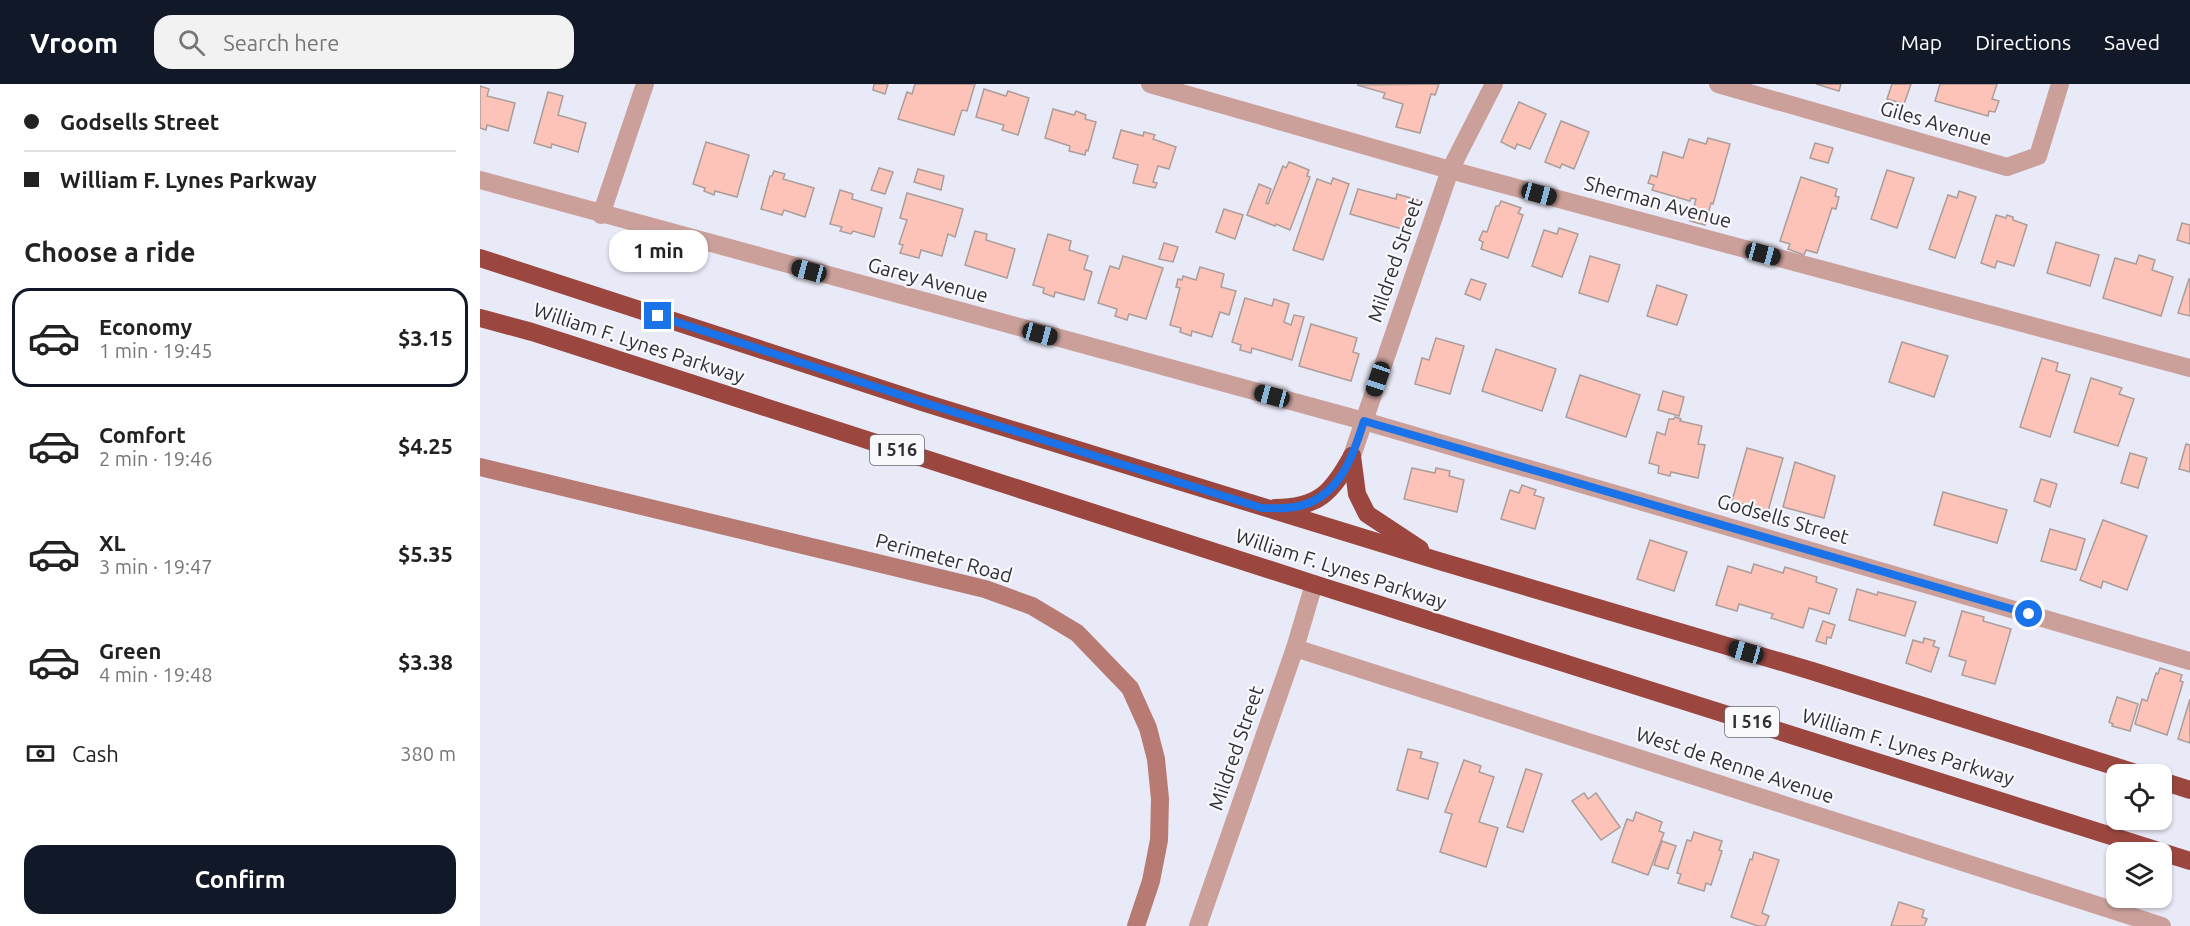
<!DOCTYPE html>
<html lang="en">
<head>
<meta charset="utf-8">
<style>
  body { margin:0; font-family:Ubuntu,sans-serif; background:#f2f2f2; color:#222; height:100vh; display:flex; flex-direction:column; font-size:22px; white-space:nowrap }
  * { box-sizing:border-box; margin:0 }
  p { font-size:20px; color:#767676 }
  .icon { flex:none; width:33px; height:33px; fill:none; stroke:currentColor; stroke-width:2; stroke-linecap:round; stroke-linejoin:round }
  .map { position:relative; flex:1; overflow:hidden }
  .panel { display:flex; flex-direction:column; background:#fff; width:480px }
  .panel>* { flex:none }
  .banner { display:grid; align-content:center; height:132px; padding:0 24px; background:#fff }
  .tools { position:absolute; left:1626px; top:680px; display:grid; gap:12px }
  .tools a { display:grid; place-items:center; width:66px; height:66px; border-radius:12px; background:#fff; box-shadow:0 2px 4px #0004; font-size:30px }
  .end { position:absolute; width:27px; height:27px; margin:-14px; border:8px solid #1a73e8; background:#fff; box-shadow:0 0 0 3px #fff }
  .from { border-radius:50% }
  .bubble { position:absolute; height:42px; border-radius:18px; background:#fff; box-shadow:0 2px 4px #0004; font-size:20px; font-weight:600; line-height:42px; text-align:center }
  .car { position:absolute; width:18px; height:36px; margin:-18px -9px; border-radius:8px; box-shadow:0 0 4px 2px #0007; background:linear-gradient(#222 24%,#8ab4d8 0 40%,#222 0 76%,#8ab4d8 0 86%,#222 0) }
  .banner b { display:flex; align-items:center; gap:21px; height:57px; font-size:22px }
  .banner b+b { border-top:2px solid #e0e0e0 }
  .banner i { width:15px; height:15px; background:#222 }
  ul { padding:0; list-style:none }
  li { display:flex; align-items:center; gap:18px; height:99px; margin:0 12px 9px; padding:0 12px; border:3px solid transparent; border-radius:18px }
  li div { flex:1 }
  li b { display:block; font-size:22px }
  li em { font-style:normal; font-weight:600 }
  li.current { border-color:#111827 }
  li>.icon { width:54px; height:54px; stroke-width:1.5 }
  h2 { padding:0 24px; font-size:27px; line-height:72px }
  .pay { display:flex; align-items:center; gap:15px; height:66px; padding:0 24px; font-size:22px }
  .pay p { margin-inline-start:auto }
  .action { display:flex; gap:12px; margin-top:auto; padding:12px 24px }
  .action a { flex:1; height:69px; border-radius:18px; background:#111827; color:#fff; font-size:24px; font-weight:600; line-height:69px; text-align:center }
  header { display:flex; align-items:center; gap:36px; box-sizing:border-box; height:84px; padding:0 30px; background:#111827; color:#fff }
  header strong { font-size:28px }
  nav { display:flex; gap:33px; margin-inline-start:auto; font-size:21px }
  .search { width:420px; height:54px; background:#f2f2f2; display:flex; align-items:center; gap:15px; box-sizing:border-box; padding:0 21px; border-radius:18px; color:#767676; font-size:22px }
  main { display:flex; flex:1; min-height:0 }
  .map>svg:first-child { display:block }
  .building { fill:#fdc3b8; stroke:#aa9d9a; stroke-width:1.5 }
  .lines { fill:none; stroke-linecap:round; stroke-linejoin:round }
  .street { stroke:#cba09b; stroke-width:18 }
  .secondary { stroke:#b87b74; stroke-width:18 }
  .highway { stroke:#9b4740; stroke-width:18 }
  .route { stroke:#1a73e8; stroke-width:8 }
  .labels { text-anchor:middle; stroke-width:4.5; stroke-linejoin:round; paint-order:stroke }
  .shield { fill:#f8f8fd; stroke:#6b6c70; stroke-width:1.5 }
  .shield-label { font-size:18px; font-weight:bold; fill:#2f3034 }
  .street-label { font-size:20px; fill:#2f3034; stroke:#f8f8fd }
</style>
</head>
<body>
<header>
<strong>Vroom</strong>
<div class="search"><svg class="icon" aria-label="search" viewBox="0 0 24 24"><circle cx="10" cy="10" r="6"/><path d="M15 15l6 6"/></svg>Search here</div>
<nav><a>Map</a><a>Directions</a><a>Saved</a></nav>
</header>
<main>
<section class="panel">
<div class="banner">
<b><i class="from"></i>Godsells Street</b>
<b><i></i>William F. Lynes Parkway</b>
</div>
<h2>Choose a ride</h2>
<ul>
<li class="current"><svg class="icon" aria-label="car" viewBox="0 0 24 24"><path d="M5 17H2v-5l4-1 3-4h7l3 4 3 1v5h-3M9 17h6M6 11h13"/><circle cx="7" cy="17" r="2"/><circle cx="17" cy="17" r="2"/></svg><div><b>Economy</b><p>1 min · 19:45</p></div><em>$3.15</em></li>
<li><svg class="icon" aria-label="car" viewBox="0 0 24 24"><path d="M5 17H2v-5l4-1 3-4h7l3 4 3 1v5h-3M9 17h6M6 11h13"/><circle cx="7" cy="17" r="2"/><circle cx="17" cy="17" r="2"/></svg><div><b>Comfort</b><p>2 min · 19:46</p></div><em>$4.25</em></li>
<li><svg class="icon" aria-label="car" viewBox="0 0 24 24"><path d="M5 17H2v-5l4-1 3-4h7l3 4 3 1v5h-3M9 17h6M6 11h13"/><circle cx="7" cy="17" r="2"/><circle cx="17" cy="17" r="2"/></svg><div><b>XL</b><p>3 min · 19:47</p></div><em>$5.35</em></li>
<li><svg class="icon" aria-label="car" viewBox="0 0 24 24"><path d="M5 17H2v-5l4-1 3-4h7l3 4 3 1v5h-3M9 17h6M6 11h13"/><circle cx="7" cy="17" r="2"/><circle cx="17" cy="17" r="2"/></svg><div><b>Green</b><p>4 min · 19:48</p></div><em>$3.38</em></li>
</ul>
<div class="pay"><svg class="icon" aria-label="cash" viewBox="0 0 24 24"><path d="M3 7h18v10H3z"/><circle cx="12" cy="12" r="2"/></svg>Cash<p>380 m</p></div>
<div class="action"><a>Confirm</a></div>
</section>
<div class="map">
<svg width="1710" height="842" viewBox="0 0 1710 842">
  <rect width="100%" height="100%" fill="#e9eaf7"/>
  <g class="building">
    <polygon points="394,0 408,0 405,10 393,6"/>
    <polygon points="435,0 495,0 487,27 482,26 474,51 418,35 427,8 432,10"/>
    <polygon points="959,0 955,11 951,10 940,49 916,43 923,20 903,14 905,9 877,1"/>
    <polygon points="1336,0 1361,0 1359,7"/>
    <polygon points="1412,0 1431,0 1424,20 1407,15"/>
    <polygon points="1460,0 1517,0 1512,15 1519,17 1515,28 1509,27 1508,32 1455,17"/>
    <polygon points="0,2 9,5 7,12 35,19 28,47 7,41 6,46 0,44"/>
    <polygon points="504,5 526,12 528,7 549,14 538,51 522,46 524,41 496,33"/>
    <polygon points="68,8 83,12 78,31 106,39 98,68 72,60 71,64 54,59"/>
    <polygon points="1039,18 1066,30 1050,65 1037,60 1035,65 1021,58"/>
    <polygon points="573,25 594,31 596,27 606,31 605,35 616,38 608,67 606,66 605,71 589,67 590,62 565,54"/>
    <polygon points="1081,37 1109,48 1094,85 1082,80 1080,84 1065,78"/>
    <polygon points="641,46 663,52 664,48 675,51 673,55 696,63 689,85 678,82 673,98 677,99 675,104 653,99 658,81 633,74"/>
    <polygon points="1228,54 1250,60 1233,120 1231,119 1225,141 1210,137 1216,115 1211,114 1210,117 1172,106 1174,101 1168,99 1171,91 1177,93 1183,68 1203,74 1209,55 1226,60"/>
    <polygon points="226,58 269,71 257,113 235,107 234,111 224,107 225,104 213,100"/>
    <polygon points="1335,59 1353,64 1348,79 1330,74"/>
    <polygon points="809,78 829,86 827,92 830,93 810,146 796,140 795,142 767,131 779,100 791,105 786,119 788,120 803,82 806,84"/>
    <polygon points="399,84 413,88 405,110 391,106"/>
    <polygon points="438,85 464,92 461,106 434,98"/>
    <polygon points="1407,86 1434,94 1417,144 1391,135"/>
    <polygon points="294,87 305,90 303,95 334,104 325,133 304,126 302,131 281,125 290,92 292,92"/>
    <polygon points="1321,93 1357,105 1355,112 1359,113 1356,125 1352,124 1337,169 1326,166 1324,171 1308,165 1310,160 1300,157"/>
    <polygon points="853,94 869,100 843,176 813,166 837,95 851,100"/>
    <polygon points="878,105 916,115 917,110 938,116 929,147 870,130"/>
    <polygon points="360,106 373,110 372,115 402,124 394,153 373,147 371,150 360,147 362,143 350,140"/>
    <polygon points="1479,107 1496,113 1475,174 1449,165 1468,111 1477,114"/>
    <polygon points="427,109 483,125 475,153 468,150 462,172 441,166 439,174 420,169 423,161 419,160 427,136 420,134"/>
    <polygon points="1021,117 1041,124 1038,129 1043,131 1028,174 1001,165 1003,158 999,156 1003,147 1007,148 1016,122 1019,122"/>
    <polygon points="744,125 763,131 755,155 736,148"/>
    <polygon points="1516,131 1526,134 1527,131 1533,133 1533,136 1547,141 1534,182 1517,177 1515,184 1501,179"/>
    <polygon points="1702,139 1710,141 1710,160 1697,156"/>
    <polygon points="1079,144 1098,150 1082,193 1052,182 1064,146 1077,150"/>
    <polygon points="495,147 507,150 506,156 535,165 527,194 485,181"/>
    <polygon points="568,150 591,157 589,166 608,172 604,185 612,188 604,216 575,208 574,213 563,209 564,204 553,201"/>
    <polygon points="1576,158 1619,171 1610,202 1567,189"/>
    <polygon points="684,159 698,163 693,178 679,175"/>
    <polygon points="1659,171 1675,176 1672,186 1693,193 1681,232 1623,214 1635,174 1656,180"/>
    <polygon points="643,172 683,184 666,235 649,230 647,236 635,232 637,225 618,219 630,182 639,185"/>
    <polygon points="1110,172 1140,181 1128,218 1099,209"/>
    <polygon points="720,183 744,190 741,203 756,207 749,231 740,228 732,253 712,247 711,252 700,248 701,244 690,241 700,204 696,203 698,195 702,196 703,192 716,196"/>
    <polygon points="991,195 1006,200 1000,216 985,210"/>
    <polygon points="1709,195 1710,196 1710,232 1698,229"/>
    <polygon points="1177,201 1207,211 1197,241 1167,232"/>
    <polygon points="765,214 792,222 794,215 809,220 804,238 811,241 814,231 824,233 812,276 772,264 771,269 760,266 761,261 752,258"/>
    <polygon points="831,240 877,254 873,268 879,270 871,297 819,282"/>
    <polygon points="956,254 984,262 970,310 935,300 942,274 949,276"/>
    <polygon points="1422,258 1468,272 1454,313 1409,298"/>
    <polygon points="1016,265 1076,285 1062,327 1002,307"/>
    <polygon points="1562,274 1578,279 1576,287 1590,291 1570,353 1540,343"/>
    <polygon points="1100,291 1160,311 1146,353 1086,333"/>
    <polygon points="1611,294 1642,304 1639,310 1654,315 1638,362 1594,348"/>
    <polygon points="1183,307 1204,313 1199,332 1178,326"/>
    <polygon points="1195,333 1201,335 1200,337 1222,342 1218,360 1225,361 1218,394 1191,388 1190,392 1178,389 1179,382 1169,379 1177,348 1185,351 1189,335 1194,335"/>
    <polygon points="1706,360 1710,361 1710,388 1699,385"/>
    <polygon points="1267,364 1303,374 1288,427 1252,417"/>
    <polygon points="1650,369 1667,374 1658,404 1641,399"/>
    <polygon points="1315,378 1355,392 1344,434 1303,423"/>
    <polygon points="932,384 955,389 956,384 970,387 969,392 984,396 977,428 924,415"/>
    <polygon points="1561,395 1577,400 1570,423 1554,417"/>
    <polygon points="1042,401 1056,406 1054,411 1064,414 1055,445 1021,435 1030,406 1039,409"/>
    <polygon points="1463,408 1527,426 1517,459 1454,441"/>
    <polygon points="1623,436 1667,452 1647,506 1623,497 1621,504 1600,496"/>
    <polygon points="1570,445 1605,455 1596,486 1561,477"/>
    <polygon points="1170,456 1207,468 1194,507 1157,495"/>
    <polygon points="1274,480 1303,489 1305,483 1337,493 1336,498 1357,505 1349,530 1329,524 1323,544 1291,534 1293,530 1259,520 1257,527 1236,521 1248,482 1271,489"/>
    <polygon points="1377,505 1397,511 1398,508 1436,518 1425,552 1369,536"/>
    <polygon points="1482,527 1504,533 1503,537 1531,545 1515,600 1482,591 1486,577 1469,572"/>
    <polygon points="1343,537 1355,541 1351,554 1347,553 1346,560 1336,557"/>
    <polygon points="1444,554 1455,557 1453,562 1459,564 1451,588 1426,579 1433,556 1443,559"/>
    <polygon points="1680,584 1702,591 1700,597 1703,598 1687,651 1655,640 1662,615 1667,617 1676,589 1678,590"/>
    <polygon points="1637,613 1658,620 1650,647 1632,642 1633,640 1629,638"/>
    <polygon points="1710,615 1710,659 1698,655"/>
    <polygon points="928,665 942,668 940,674 958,679 948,715 917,706"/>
    <polygon points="984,676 1001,682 999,688 1014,693 999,738 1018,744 1006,783 960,768 972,730 965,728"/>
    <polygon points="1046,685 1062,690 1043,748 1027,743"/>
    <polygon points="1104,709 1108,715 1116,709 1140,743 1121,756 1092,717"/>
    <polygon points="1156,728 1182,738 1179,747 1184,749 1168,791 1132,778 1147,735 1153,737"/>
    <polygon points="1214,748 1242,757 1239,766 1242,767 1231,801 1226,799 1224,807 1198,799 1201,790 1197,789 1207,756 1211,757"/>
    <polygon points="1182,757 1196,762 1188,785 1174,781"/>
    <polygon points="1274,768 1299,776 1282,829 1289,832 1285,842 1278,842 1251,833 1270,775 1272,776"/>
    <polygon points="1419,818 1444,826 1442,833 1447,835 1444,842 1411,842"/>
  </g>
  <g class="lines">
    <g class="street">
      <polyline points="670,0 970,86 1710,284"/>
      <polyline points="1238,0 1527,83 1558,72 1580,0"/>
      <polyline points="0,96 884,337 1710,577"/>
      <polyline points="121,131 165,0"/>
      <polyline points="872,372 970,86 1014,0"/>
      <polyline points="815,564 1682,842"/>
      <polyline points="718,842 815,564 834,500"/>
    </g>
    <polyline class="secondary" points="0,383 505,505 552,522 597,549 650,604 668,644 676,675 680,715 679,756 671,797 656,842"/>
    <g class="highway">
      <polyline points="0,174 445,319 959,477 1332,587 1659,690"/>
      <polyline points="0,234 52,248 834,500 1710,777"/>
      <polyline points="872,372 877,410 887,430 940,465"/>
      <path d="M795 424C839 424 852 408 872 372"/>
      <polyline points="1682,697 1710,706"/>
    </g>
  </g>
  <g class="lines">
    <path class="route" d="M178 232 445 319 782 424C793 424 804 425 815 423 859 415 872 374 884 337L1549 530"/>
  </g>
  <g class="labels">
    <g class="shield">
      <rect x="390" y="351" width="54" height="30" rx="4.5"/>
      <rect x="1245" y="623" width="54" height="30" rx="4.5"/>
    </g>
    <g class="shield-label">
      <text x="417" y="372">I 516</text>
      <text x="1272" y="644">I 516</text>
    </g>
    <g class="street-label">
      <text transform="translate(1456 39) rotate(16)" y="7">Giles Avenue</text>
      <text transform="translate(1178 118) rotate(15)" y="7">Sherman Avenue</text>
      <text transform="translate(915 176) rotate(-71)" y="7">Mildred Street</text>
      <text transform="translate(448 196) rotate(15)" y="7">Garey Avenue</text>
      <text transform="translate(159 259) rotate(18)" y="7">William F. Lynes Parkway</text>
      <text transform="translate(1303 435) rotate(16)" y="7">Godsells Street</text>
      <text transform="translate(464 474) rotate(15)" y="7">Perimeter Road</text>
      <text transform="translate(861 485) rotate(18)" y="7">William F. Lynes Parkway</text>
      <text transform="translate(1428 663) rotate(17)" y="7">William F. Lynes Parkway</text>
      <text transform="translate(756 664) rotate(-71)" y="7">Mildred Street</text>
      <text transform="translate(1255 681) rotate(18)" y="7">West de Renne Avenue</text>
    </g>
  </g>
</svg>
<div class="tools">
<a><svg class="icon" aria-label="locate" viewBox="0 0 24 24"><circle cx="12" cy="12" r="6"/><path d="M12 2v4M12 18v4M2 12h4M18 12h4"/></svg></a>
<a><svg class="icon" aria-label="layers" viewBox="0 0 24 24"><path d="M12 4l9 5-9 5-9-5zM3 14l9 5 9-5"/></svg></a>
</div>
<i class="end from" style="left:1549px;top:530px"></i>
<i class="end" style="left:178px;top:232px"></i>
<div class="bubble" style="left:129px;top:146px;width:99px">1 min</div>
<i class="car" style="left:1059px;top:110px;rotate:105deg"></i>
<i class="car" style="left:1283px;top:170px;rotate:105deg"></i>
<i class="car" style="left:329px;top:187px;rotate:285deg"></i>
<i class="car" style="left:560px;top:250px;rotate:105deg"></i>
<i class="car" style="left:898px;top:295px;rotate:199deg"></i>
<i class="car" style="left:792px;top:312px;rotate:285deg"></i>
<i class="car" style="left:1266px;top:568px;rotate:286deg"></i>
</div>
</main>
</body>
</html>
